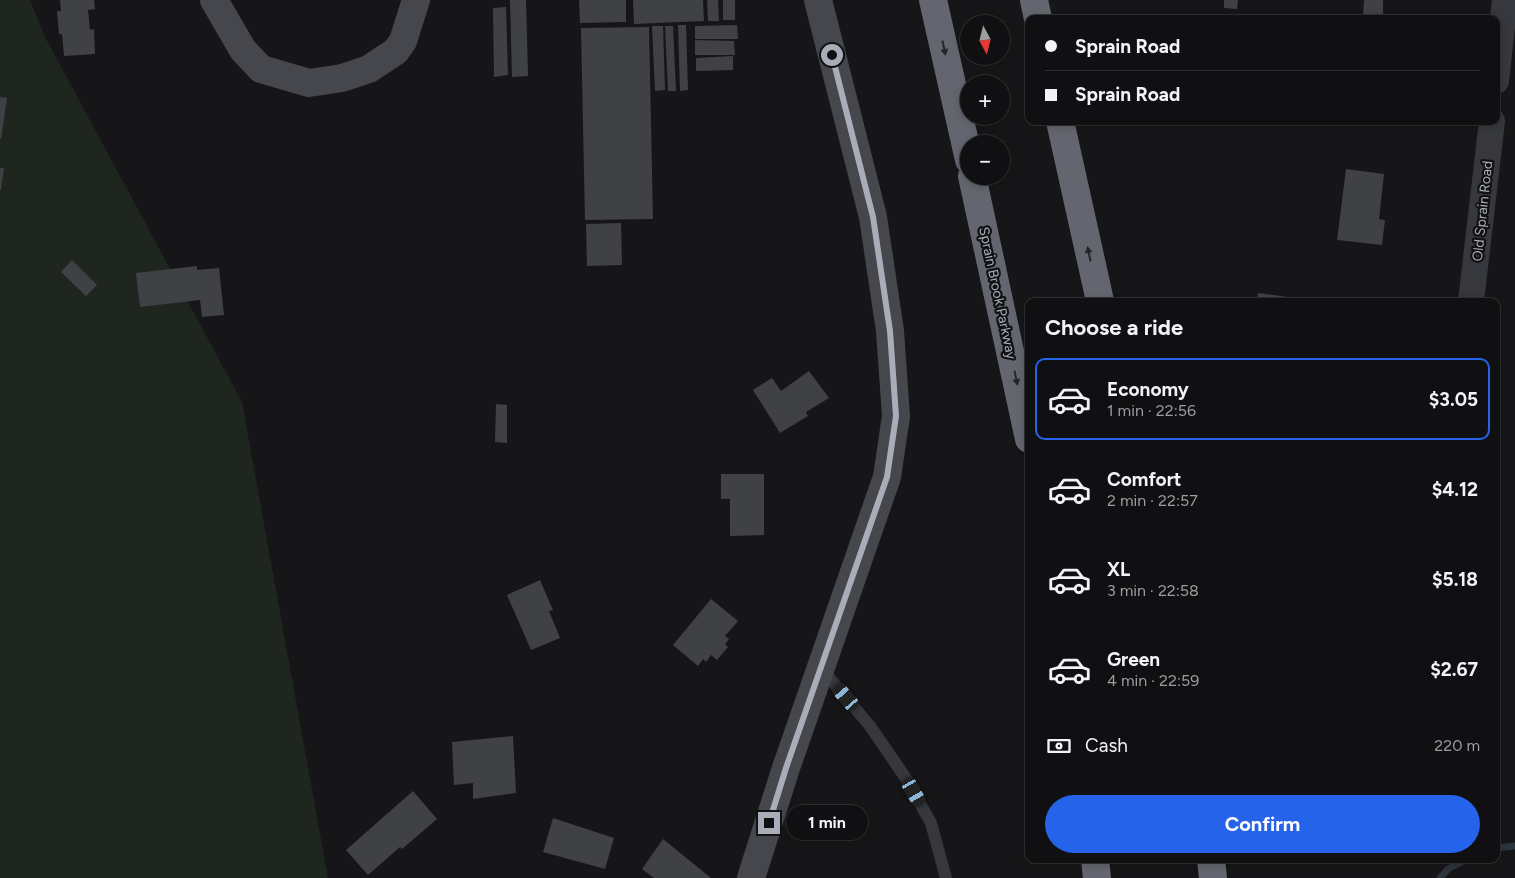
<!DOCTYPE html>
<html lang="en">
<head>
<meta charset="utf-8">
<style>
  body { margin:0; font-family:Figtree,sans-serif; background:#1e1e20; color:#f1f3f6; height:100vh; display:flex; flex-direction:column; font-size:19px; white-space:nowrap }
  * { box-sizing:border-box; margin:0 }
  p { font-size:16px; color:#9c9d9f }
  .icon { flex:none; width:28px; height:28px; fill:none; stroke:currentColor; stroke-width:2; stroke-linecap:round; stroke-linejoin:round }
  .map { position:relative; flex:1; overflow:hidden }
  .drawer { position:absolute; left:1025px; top:298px; width:475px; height:565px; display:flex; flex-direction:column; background:#101012; border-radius:10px; box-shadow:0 2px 8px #0003,0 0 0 1px #303032 }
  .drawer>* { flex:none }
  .banner { position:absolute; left:1025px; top:15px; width:475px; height:110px; border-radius:10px; box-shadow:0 2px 8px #0003,0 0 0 1px #303032; display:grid; align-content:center; height:110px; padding:0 20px; background:#101012 }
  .needle { width:32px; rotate:173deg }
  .buttons { position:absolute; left:960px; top:15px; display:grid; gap:10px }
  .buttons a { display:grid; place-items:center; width:50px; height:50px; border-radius:50%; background:#101012; box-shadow:0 2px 8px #0003,0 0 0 1px #303032; font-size:25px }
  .end { position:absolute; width:22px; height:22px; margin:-11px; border:6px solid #a8adb8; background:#111; box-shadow:0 0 0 2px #111 }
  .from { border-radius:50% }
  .bubble { position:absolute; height:35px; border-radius:18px; background:#101012; box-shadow:0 2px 8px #0003,0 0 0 1px #303032; font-size:16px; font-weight:700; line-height:35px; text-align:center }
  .car { position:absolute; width:15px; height:30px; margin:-15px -8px; border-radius:6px; box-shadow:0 0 4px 1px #0007; background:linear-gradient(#222 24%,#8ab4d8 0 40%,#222 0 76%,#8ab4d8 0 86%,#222 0) }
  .banner b { display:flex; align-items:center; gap:18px; height:48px; font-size:19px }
  .banner b+b { border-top:1px solid #303032 }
  .banner i { width:12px; height:12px; background:#f1f3f6 }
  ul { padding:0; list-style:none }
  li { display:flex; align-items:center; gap:15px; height:82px; margin:0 10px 8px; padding:0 10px; border:2px solid transparent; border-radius:10px }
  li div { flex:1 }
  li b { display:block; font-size:19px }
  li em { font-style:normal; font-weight:700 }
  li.on { border-color:#2563eb }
  li>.icon { width:45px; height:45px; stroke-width:1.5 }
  h2 { padding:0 20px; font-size:22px; line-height:60px }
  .pay { display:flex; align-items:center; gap:12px; height:55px; padding:0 20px; font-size:19px }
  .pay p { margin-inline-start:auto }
  .primary-button { display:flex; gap:10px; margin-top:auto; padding:10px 20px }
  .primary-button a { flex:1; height:58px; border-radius:30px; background:#2563eb; color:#fff; font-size:20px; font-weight:700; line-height:58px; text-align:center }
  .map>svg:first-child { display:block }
  .green { fill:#1e261f }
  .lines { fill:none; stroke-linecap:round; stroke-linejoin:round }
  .stream { stroke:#2c353c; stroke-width:7 }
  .building { fill:#404145 }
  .lane { stroke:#37383d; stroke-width:12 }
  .street { stroke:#37383d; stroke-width:26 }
  .secondary { stroke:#45474d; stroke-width:28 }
  .highway { stroke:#63666e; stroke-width:28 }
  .oneway { fill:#26262a }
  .route { stroke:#a8adb8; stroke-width:6 }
  .labels { text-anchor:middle; stroke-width:4.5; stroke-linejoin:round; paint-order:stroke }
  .street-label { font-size:14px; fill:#a8adb8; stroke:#111113 }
</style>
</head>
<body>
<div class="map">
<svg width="1515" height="878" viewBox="0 0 1515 878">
  <rect width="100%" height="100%" fill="#161618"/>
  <polygon class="green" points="0,0 30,0 45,37 242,402 328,878 0,878"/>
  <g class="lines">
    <g class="stream">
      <polyline points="1496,848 1515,846"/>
      <polyline points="1440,878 1448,869 1467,859"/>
    </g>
  </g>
  <g class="building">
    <polygon points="60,0 94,0 95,9 88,10 90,30 94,29 95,54 64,56 62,34 59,34 57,11 61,11"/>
    <polygon points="510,0 526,0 528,76 512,77"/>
    <polygon points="579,0 626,0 626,22 580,23"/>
    <polygon points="633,0 703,0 704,21 634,24"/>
    <polygon points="707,0 718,0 719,21 708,21"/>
    <rect x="723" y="0" width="12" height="20"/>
    <polygon points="1224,0 1238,0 1237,9 1224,8"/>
    <polygon points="1364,0 1383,0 1383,15 1363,16"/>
    <polygon points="506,7 508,75 494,77 493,8"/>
    <polygon points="678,25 686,25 688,90 680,91"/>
    <polygon points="737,25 738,39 695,39 695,26"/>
    <polygon points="652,26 663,26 665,90 655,91"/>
    <polygon points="665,26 673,26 676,91 668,91"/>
    <polygon points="649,27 653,219 585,220 581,28"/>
    <polygon points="695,40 734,41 735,55 695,55"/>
    <polygon points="733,56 733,70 696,71 696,58"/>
    <polygon points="0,97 7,98 1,139 0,139"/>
    <polygon points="0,168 4,168 1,190 0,190"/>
    <polygon points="1346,169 1384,174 1379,219 1385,220 1382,245 1337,240"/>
    <polygon points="621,223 622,265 587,266 586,224"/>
    <polygon points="72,260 97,285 86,296 61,272"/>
    <polygon points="197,266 197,270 219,268 224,315 202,317 200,300 140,307 136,273"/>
    <polygon points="1258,293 1288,297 1287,301 1257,301"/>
    <polygon points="809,371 829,398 806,412 808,416 780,433 753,390 772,378 781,391"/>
    <polygon points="496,404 507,405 507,443 495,442"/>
    <polygon points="721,474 764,474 764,535 730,536 730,499 721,499"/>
    <polygon points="540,580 553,610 549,611 560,638 531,650 507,595"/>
    <polygon points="711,599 738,621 725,636 729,639 725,644 728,647 717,660 711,655 706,662 703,659 698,666 673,645"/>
    <polygon points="513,736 516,793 473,799 473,783 454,785 452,742"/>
    <polygon points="413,791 437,819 402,849 400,847 368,875 346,850"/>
    <polygon points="553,818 614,838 605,869 543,852"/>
    <polygon points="663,839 711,878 654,878 642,869"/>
  </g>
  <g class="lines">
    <polyline class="lane" points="821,668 870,726 905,777 931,823 946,878"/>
    <g class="street">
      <polyline points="1496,81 1505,0"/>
      <polyline points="1471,301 1492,121"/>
    </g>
    <g class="secondary">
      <polyline points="214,0 243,50 261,69 309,83 342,78 369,69 396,51 403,41 416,0"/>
      <polyline points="751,878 786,768 887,477 896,416 890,331 873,217 818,0"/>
    </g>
    <g class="highway">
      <polyline points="933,0 969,160"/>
      <polyline points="1034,0 1038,19"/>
      <polyline points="1060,121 1100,301"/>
      <polyline points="972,176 1029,439"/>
      <polyline points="1095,859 1097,878"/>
      <polyline points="1211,859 1213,878"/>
    </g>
  </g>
  <defs><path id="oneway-solid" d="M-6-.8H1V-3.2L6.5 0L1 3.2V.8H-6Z" transform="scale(1.25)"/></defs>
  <g class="oneway">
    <use href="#oneway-solid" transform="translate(944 48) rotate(78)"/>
    <use href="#oneway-solid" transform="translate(1089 254) rotate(-102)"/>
    <use href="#oneway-solid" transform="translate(1016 378) rotate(78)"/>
  </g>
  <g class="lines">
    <polyline class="route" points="769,823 786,768 887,477 896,416 890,331 873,217 832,55"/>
  </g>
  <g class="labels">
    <g class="street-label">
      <text transform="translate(1482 211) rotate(-84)" y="5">Old Sprain Road</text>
      <text transform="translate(998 293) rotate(78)" y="5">Sprain Brook Parkway</text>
    </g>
  </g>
</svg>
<div class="buttons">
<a><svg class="needle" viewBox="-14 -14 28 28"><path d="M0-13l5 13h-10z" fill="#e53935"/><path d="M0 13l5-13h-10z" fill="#9c9d9f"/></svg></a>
<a>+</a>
<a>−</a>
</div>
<i class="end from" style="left:832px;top:55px"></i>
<i class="end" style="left:769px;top:823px"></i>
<div class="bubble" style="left:786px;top:805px;width:82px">1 min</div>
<i class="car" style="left:846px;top:697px;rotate:319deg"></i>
<i class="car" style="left:914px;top:792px;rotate:150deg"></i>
<div class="banner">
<b><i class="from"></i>Sprain Road</b>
<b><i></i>Sprain Road</b>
</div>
<section class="drawer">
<h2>Choose a ride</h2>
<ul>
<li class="on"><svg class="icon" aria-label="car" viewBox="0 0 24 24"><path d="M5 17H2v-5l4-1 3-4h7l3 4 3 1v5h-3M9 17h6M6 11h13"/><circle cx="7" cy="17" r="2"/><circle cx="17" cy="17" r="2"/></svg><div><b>Economy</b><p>1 min · 22:56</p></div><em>$3.05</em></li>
<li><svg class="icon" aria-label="car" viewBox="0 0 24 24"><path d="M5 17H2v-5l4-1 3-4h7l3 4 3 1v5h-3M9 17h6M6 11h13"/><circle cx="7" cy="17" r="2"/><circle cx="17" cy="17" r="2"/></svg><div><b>Comfort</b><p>2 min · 22:57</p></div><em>$4.12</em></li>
<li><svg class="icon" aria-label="car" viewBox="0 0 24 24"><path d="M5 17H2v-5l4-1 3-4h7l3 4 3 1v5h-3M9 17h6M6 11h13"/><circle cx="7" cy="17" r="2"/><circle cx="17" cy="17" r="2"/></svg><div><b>XL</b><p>3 min · 22:58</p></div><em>$5.18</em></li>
<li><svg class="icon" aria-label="car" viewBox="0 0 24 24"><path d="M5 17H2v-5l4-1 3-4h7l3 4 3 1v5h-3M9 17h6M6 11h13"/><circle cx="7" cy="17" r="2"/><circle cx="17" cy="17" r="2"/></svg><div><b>Green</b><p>4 min · 22:59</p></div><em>$2.67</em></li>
</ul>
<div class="pay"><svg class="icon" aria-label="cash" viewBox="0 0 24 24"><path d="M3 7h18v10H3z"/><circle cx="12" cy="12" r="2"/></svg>Cash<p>220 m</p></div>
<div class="primary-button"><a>Confirm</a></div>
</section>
</div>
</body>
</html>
